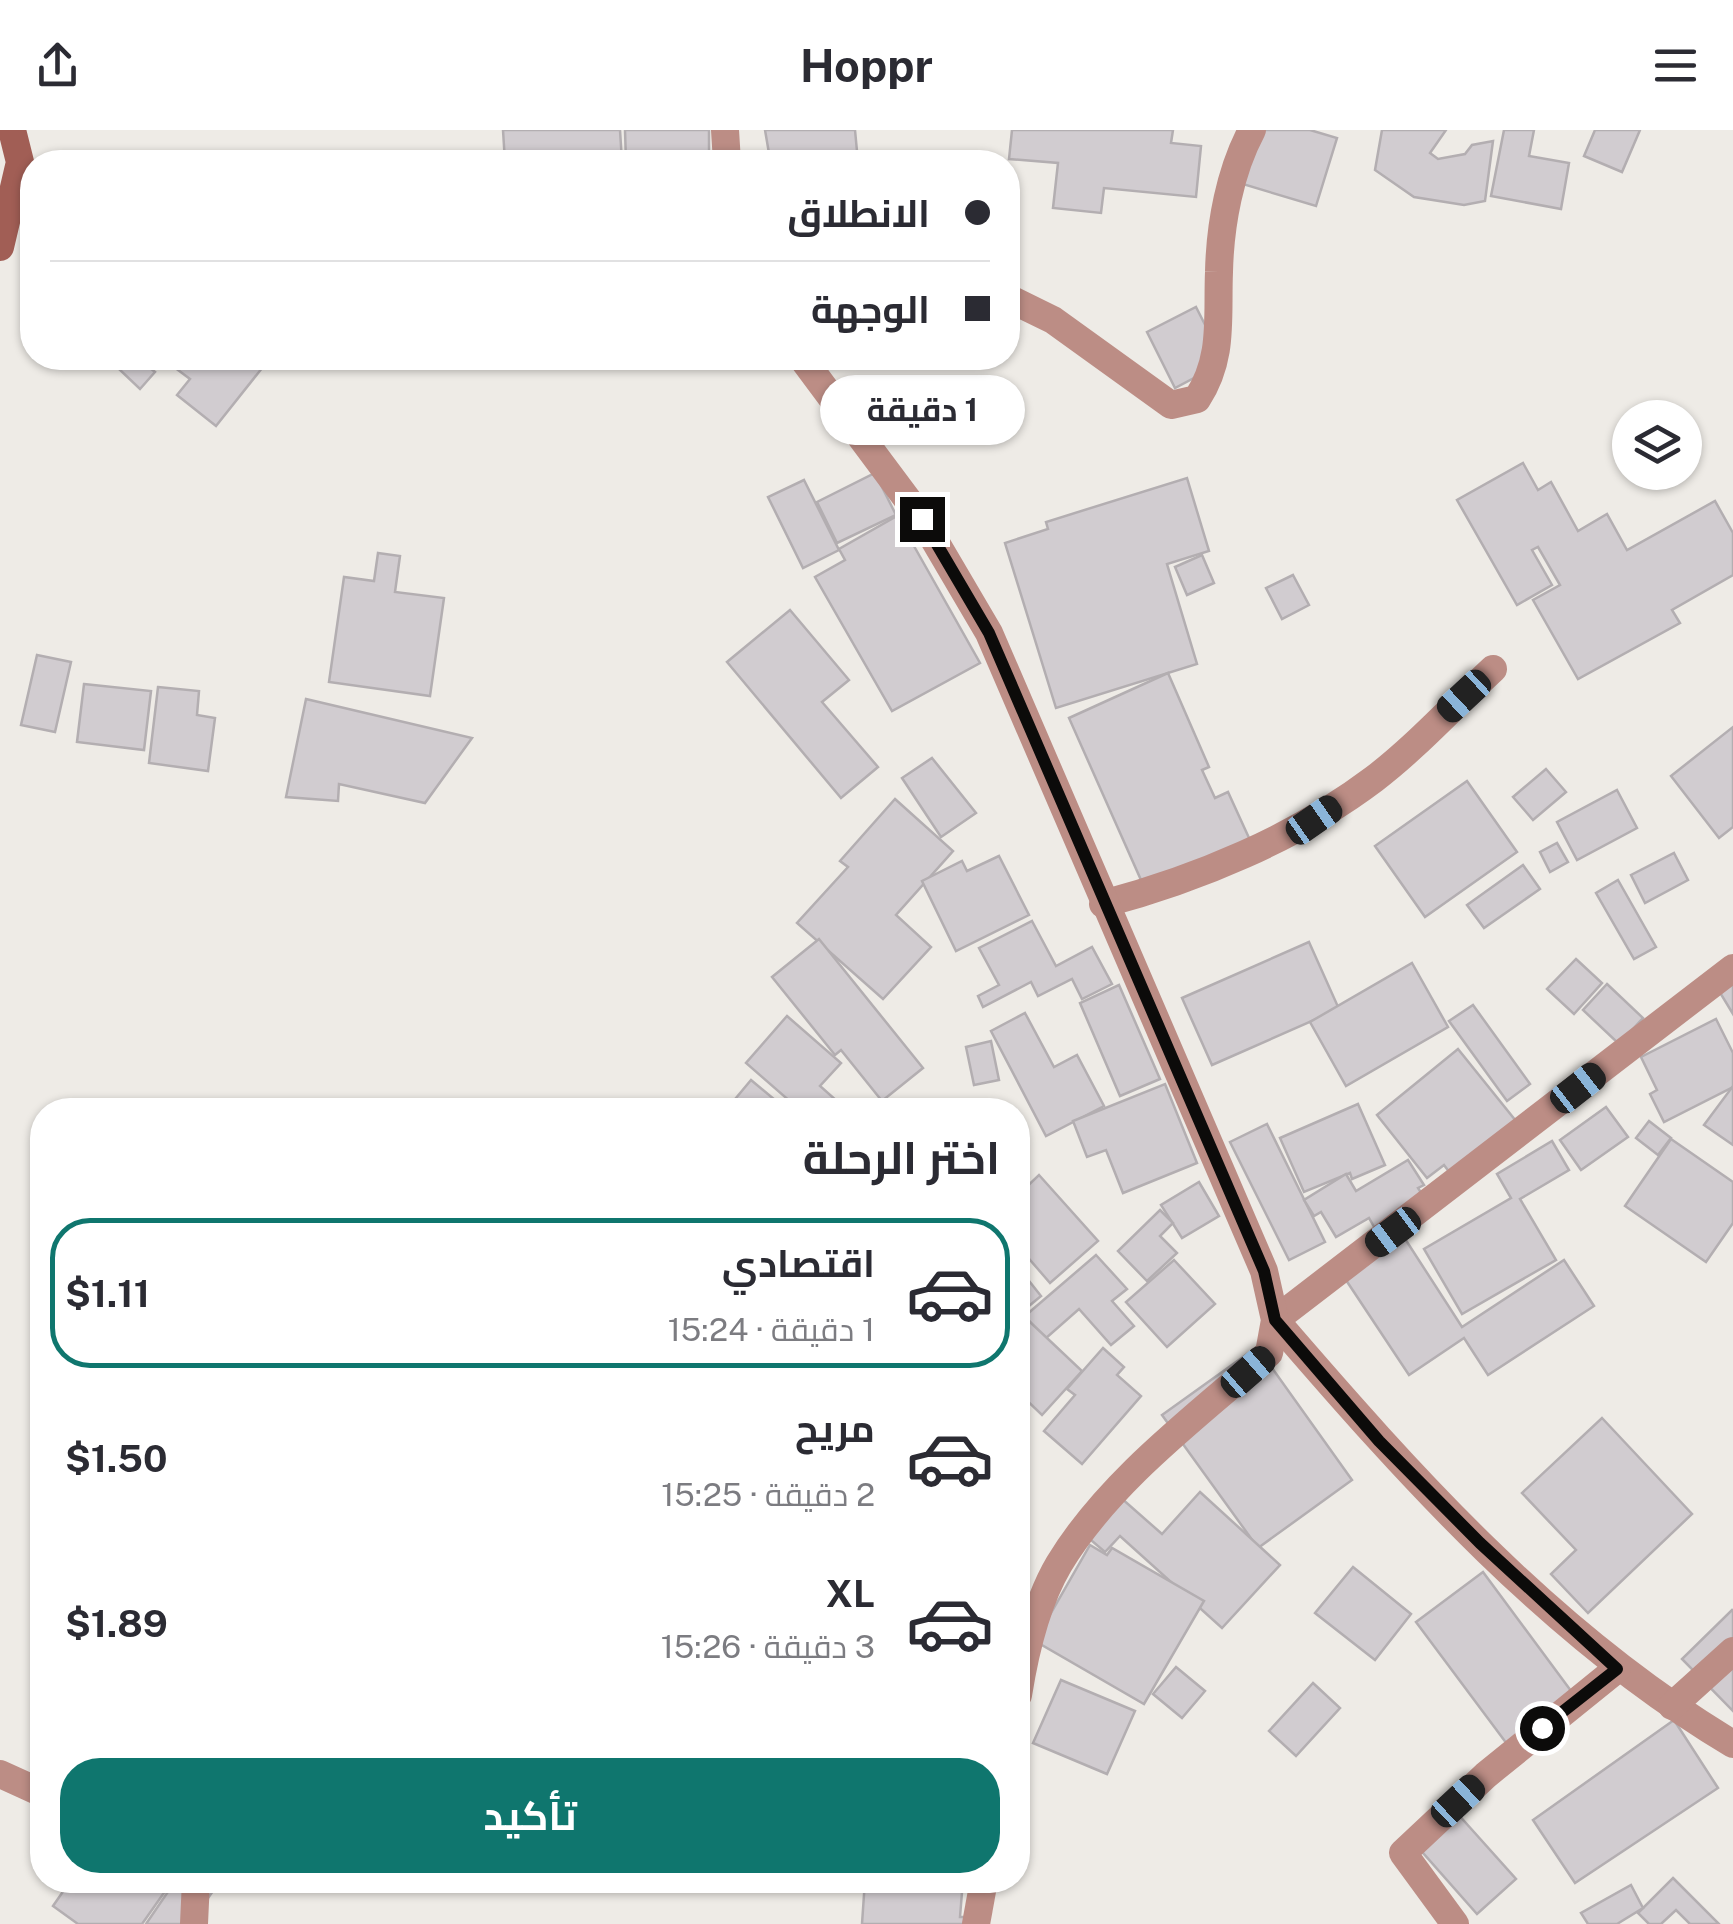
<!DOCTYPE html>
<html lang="ar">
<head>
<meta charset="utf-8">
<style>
  body { margin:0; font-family:"Public Sans",Cairo,sans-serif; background:#f2f2f3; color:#2b2b33; direction:rtl; height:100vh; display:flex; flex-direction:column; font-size:38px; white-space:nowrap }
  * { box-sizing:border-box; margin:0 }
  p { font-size:32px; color:#7c7c81 }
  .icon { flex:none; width:55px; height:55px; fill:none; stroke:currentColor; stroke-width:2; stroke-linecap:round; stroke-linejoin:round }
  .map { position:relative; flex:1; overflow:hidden; direction:ltr }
  .panel { position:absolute; left:30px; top:968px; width:1000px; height:795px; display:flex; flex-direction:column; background:#fff; border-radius:40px; box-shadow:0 2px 8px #0004; direction:rtl }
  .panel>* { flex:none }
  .banner { position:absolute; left:20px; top:20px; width:1000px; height:220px; border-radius:40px; box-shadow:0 2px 8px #0004; direction:rtl; display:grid; align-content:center; height:220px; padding:0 30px; background:#fff }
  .controls { position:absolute; left:1612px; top:270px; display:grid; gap:20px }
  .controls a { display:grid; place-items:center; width:90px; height:90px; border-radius:50%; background:#fff; box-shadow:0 2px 8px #0004; font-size:50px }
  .end { position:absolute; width:45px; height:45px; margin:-22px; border:12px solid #0c0b0a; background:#fff; box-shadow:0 0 0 5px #fff }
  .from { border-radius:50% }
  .bubble { position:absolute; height:70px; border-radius:35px; background:#fff; box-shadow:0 2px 8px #0004; font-size:32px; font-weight:700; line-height:70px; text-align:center; direction:rtl }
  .car { position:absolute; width:30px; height:60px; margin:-30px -15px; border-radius:12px; box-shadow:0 0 8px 2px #0007; background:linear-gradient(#222 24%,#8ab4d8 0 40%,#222 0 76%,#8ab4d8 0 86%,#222 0) }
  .banner b { display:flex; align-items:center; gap:35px; height:95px; font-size:38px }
  .banner b+b { border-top:2px solid #e1e1e2 }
  .banner i { width:25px; height:25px; background:#2b2b33 }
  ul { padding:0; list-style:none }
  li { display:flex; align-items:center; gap:30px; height:150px; margin:0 20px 15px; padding:0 10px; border:5px solid transparent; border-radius:40px }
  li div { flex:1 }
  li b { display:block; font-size:38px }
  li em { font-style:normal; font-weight:700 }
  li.on { border-color:#0f766e }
  li>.icon { width:90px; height:90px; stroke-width:1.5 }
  h2 { padding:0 30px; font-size:45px; line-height:120px }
  .action { display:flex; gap:20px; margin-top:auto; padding:20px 30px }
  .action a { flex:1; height:115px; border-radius:40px; background:#0f766e; color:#fff; font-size:40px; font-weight:700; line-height:115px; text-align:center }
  header { display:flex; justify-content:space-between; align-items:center; height:130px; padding:0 30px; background:#fff; font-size:45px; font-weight:700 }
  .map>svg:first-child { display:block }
  .building { fill:#d1ccd0; stroke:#b3aeb1; stroke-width:2.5 }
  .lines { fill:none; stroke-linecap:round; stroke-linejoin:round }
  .minor { stroke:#bc8d85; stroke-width:28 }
  .tertiary { stroke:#bc8d85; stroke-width:28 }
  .secondary { stroke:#a15e55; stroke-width:28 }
  .route { stroke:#0c0b0a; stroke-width:12 }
</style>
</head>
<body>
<header><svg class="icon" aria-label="menu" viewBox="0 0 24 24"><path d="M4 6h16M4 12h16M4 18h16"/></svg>Hoppr<svg class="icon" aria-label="share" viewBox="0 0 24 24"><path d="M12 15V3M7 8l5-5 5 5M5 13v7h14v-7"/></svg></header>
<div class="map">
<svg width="1733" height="1794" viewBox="0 0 1733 1794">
  <rect width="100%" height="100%" fill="#eeebe6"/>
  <g class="building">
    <polygon points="503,0 620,0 622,32 505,32"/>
    <polygon points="625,0 709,0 709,32 626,32"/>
    <polygon points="855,0 858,32 752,32 770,29 765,0"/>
    <polygon points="1012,0 1173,0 1171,13 1201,16 1196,67 1104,58 1101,83 1053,78 1058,33 1009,29"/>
    <polygon points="1252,0 1310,0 1337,8 1316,76 1236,52"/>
    <polygon points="1382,0 1446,0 1430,23 1438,29 1465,24 1472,15 1493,11 1485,71 1464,75 1414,67 1375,40"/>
    <polygon points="1504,0 1534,0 1529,26 1569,33 1561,79 1491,66"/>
    <polygon points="1595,0 1640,0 1622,42 1584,26"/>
    <polygon points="1196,177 1224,232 1175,258 1147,202"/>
    <polygon points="131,228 138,228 155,242 140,259 120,240"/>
    <polygon points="162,228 270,228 216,296 177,265 190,249"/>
    <polygon points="1523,333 1538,360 1551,352 1578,401 1607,384 1627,420 1715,371 1733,403 1733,445 1672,480 1680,493 1578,549 1533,470 1560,455 1538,417 1532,420 1552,455 1517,475 1457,370"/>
    <polygon points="875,343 896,385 837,413 817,372"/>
    <polygon points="1187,348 1209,421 1167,434 1197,534 1056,578 1005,413 1048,399 1046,392"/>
    <polygon points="804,350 839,420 803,438 768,367"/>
    <polygon points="897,386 980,533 892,581 815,447 845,430 839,419"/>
    <polygon points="378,423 400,426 395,462 444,468 430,566 329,552 344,447 374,451"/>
    <polygon points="1202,425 1214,453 1187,465 1175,437"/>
    <polygon points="1293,445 1309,475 1282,489 1266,458"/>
    <polygon points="790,480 849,550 822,572 878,637 841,668 727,532"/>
    <polygon points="37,525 71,532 55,602 21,595"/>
    <polygon points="1168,543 1209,637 1202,640 1215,668 1228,662 1255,721 1149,768 1069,588"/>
    <polygon points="84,554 151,561 144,620 77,612"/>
    <polygon points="158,557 199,561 197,585 215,588 208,641 149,633"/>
    <polygon points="306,569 472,608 425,673 339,654 338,671 286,667"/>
    <polygon points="1733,597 1733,697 1719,708 1671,646"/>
    <polygon points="932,628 976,683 941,707 902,648"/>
    <polygon points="1546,639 1566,662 1533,690 1513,667"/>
    <polygon points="1467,651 1517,722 1425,787 1375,716"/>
    <polygon points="1617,660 1637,698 1577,730 1557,692"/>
    <polygon points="895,669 953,721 896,785 931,817 883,869 797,793 848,737 840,731"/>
    <polygon points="1557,713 1568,732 1550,742 1540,722"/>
    <polygon points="1674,723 1688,750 1645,773 1631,745"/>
    <polygon points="999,726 1029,785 956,821 922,751 962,731 967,741"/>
    <polygon points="1523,735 1540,759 1484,798 1467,775"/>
    <polygon points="1618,750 1656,817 1634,829 1596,763"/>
    <polygon points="1032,791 1056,836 1092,817 1112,854 1082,869 1072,849 1038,866 1031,852 983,877 978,866 999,855 979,818"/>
    <polygon points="819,809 923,938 882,971 841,920 835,925 772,847"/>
    <polygon points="1309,812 1339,879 1212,935 1182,868"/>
    <polygon points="1576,829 1602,853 1574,884 1547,859"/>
    <polygon points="1412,833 1448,897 1346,956 1310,892"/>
    <polygon points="1733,852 1733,884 1719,861"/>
    <polygon points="1607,854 1643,888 1619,914 1583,880"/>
    <polygon points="1119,855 1160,949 1120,966 1080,873"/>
    <polygon points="1473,875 1530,954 1507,971 1449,891"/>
    <polygon points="1025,883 1054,937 1077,925 1104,976 1046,1006 991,901"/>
    <polygon points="787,886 841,933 820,956 847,980 800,980 746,933"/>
    <polygon points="1716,889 1733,923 1733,957 1664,992 1650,964 1657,960 1641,927"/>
    <polygon points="991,911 999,950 974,955 966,917"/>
    <polygon points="1458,919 1524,1001 1453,1047 1444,1035 1427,1048 1377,985"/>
    <polygon points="751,950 787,980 726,980"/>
    <polygon points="1165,954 1197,1033 1123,1063 1106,1020 1087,1027 1073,991"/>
    <polygon points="1733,956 1733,1015 1704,995"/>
    <polygon points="1358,974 1385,1035 1352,1049 1350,1043 1304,1062 1280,1008"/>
    <polygon points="1606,977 1628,1007 1581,1040 1560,1010"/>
    <polygon points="1649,991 1671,1008 1658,1025 1636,1008"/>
    <polygon points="1267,994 1325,1112 1289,1130 1230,1012"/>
    <polygon points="1671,1009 1733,1052 1733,1093 1706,1132 1625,1076"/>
    <polygon points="1552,1011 1569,1040 1520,1069 1556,1130 1462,1184 1424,1119 1511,1068 1497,1044"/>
    <polygon points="1408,1030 1424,1055 1418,1058 1427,1072 1377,1102 1369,1088 1336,1107 1321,1082 1314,1086 1304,1070 1346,1044 1356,1061"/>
    <polygon points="1039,1045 1098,1111 1050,1153 1018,1116 1018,1065"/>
    <polygon points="1199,1052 1219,1086 1182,1108 1161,1075"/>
    <polygon points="1160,1080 1173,1093 1160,1106 1177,1123 1147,1151 1118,1121"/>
    <polygon points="1400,1101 1462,1197 1564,1130 1594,1176 1488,1245 1464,1208 1409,1245 1340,1141"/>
    <polygon points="1096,1125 1127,1159 1112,1171 1134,1196 1111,1215 1079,1179 1045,1209 1025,1186"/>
    <polygon points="1174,1130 1215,1174 1167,1217 1126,1172"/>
    <polygon points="1018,1137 1041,1166 1018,1185"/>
    <polygon points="1030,1192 1082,1241 1042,1285 1018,1262 1018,1205"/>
    <polygon points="1257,1217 1352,1350 1258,1418 1162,1285"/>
    <polygon points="1103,1218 1124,1237 1117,1245 1141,1266 1082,1334 1044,1301 1075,1265 1067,1259"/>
    <polygon points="1602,1288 1692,1384 1588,1483 1551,1444 1576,1420 1522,1363"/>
    <polygon points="1200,1362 1280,1435 1222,1498 1120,1406 1105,1422 1085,1405 1120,1367 1162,1404"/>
    <polygon points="1090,1415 1107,1425 1112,1418 1204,1471 1144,1574 1035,1511"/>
    <polygon points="1353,1437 1411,1484 1375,1530 1315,1483"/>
    <polygon points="1483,1442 1577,1569 1510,1618 1416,1492"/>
    <polygon points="1732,1480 1733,1481 1733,1581 1682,1529"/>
    <polygon points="1176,1537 1205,1561 1182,1588 1153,1564"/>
    <polygon points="1061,1550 1135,1581 1107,1644 1033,1613"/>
    <polygon points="1313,1553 1340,1578 1296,1626 1269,1601"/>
    <polygon points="1674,1590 1718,1658 1575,1753 1533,1690"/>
    <polygon points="1448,1673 1516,1749 1477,1784 1409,1707"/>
    <polygon points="1673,1748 1719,1794 1690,1794 1676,1780 1661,1794 1649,1794 1638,1783"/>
    <polygon points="71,1750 78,1753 173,1750 142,1794 78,1794 53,1776"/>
    <polygon points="176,1750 203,1750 215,1758 190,1794 146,1794"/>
    <polygon points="865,1750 963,1750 960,1787 973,1787 972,1794 862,1794"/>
    <polygon points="1631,1755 1643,1778 1617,1794 1588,1794 1581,1783"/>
  </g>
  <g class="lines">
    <g class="minor">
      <path d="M1008 168 1053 190 1171 275 1197 269C1224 228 1217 188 1219 142 1220 94 1230 41 1252 0"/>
      <path d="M1103 774C1197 749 1296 708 1374 649 1416 617 1454 575 1493 539"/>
      <path d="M1733 838 1275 1190C1411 1348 1553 1507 1733 1614"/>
      <polyline points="1672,1576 1733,1521"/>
      <polyline points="0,1644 42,1663"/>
      <polyline points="194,1794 196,1750"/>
      <polyline points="1455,1794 1403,1723 1486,1645 1617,1539"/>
    </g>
    <g class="tertiary">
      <polyline points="725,0 727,32"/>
      <path d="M802 228 922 389 989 503 1264 1141 1275 1190 1269 1223C1197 1286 1109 1351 1059 1434 1036 1473 1025 1521 1018 1565"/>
      <polyline points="976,1794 984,1750"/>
    </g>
    <polyline class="secondary" points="0,117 20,32 12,0"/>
  </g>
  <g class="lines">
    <polyline class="route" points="922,389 989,503 1264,1141 1275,1190 1379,1311 1480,1413 1617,1539 1542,1598"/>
  </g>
</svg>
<div class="controls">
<a><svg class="icon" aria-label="layers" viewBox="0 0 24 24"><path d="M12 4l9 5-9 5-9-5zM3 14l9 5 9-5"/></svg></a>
</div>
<i class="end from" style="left:1542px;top:1598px"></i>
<i class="end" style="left:922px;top:389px"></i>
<div class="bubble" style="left:820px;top:245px;width:205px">1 دقيقة</div>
<i class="car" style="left:1464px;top:566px;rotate:227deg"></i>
<i class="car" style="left:1314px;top:690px;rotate:55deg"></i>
<i class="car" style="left:1578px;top:958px;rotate:52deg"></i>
<i class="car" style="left:1393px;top:1102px;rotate:233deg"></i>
<i class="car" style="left:1248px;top:1242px;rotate:49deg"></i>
<i class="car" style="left:1458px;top:1671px;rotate:47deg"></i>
<div class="banner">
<b><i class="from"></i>الانطلاق</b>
<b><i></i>الوجهة</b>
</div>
<section class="panel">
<h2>اختر الرحلة</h2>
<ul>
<li class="on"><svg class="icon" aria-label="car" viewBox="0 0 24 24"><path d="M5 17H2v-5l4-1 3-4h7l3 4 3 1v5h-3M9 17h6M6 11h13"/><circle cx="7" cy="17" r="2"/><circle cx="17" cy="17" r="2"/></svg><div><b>اقتصادي</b><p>1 دقيقة · 15:24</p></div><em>$1.11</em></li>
<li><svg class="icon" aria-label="car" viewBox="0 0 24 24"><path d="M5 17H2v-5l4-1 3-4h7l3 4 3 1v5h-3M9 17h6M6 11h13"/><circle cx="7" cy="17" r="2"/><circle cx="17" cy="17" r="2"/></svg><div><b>مريح</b><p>2 دقيقة · 15:25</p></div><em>$1.50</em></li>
<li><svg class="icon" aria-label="car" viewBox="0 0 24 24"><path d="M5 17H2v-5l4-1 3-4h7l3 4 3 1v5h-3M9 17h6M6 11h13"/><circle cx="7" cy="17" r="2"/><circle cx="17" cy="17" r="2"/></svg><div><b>XL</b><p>3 دقيقة · 15:26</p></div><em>$1.89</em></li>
</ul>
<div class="action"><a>تأكيد</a></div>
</section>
</div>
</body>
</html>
